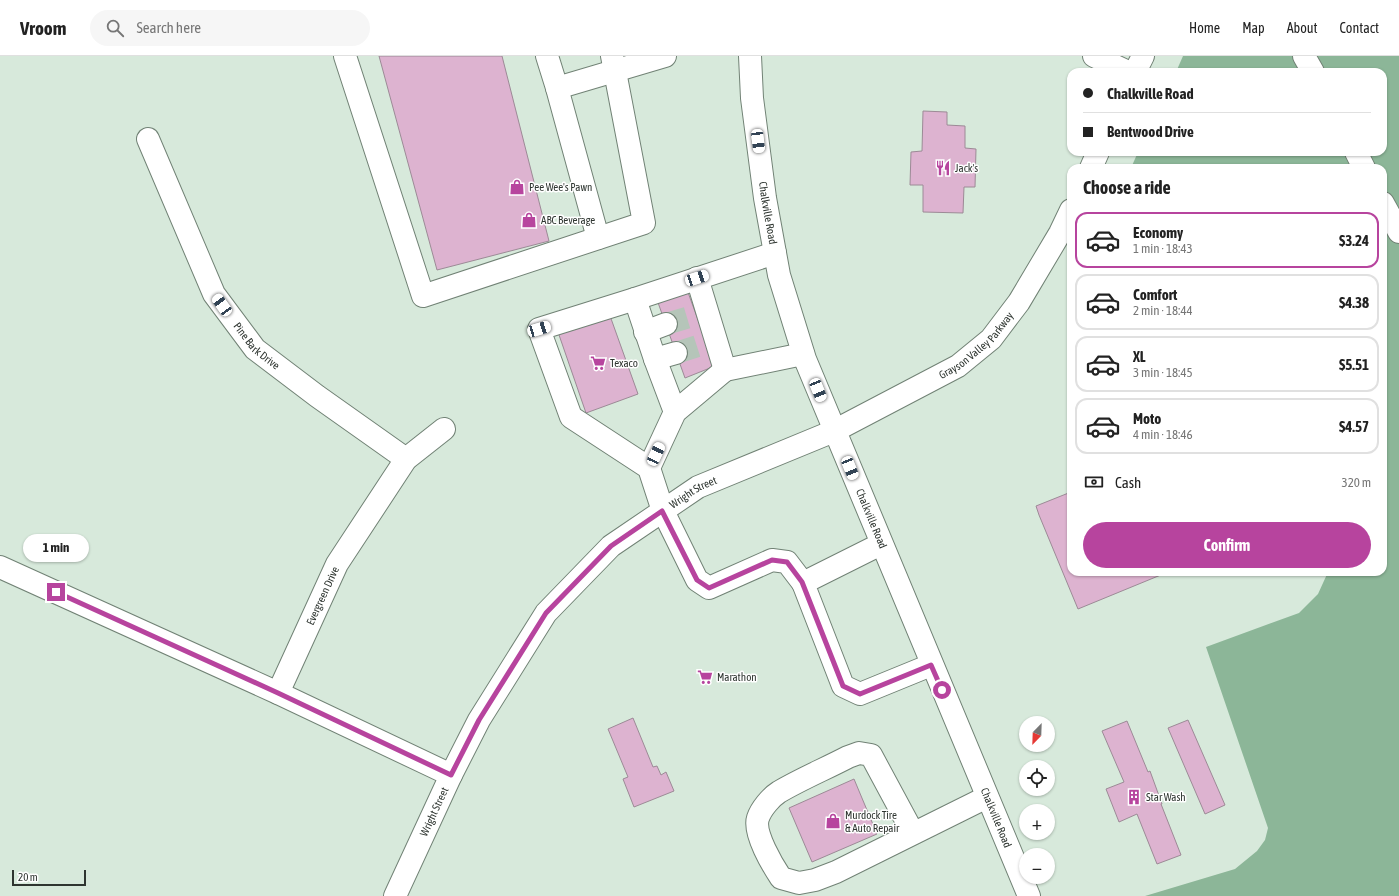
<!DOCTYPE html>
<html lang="en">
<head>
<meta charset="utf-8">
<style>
  body { margin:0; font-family:"Asap Condensed",sans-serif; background:#f6f6f6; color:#222; height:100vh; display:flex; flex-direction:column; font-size:15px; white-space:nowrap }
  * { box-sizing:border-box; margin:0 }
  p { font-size:13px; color:#767676 }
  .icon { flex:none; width:22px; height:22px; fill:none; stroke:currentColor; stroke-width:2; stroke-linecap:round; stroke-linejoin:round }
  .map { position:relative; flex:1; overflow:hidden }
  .panel { position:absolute; left:1067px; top:108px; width:320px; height:412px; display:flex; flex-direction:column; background:#fff; border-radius:12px; box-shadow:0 1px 3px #0004 }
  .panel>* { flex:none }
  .top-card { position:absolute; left:1067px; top:12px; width:320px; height:88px; border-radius:12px; box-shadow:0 1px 3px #0004; display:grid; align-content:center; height:88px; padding:0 16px; background:#fff }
  .needle { width:26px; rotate:203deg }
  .fabs { position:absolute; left:1019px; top:660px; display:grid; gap:8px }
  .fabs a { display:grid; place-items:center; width:36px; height:36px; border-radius:50%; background:#fff; box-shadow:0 1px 3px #0004; font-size:20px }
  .scale { position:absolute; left:12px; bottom:10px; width:74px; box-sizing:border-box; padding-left:4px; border:2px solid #2e3530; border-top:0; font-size:11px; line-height:14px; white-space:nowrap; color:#2e3530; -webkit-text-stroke:3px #fff; paint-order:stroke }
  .end { position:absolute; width:18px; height:18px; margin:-9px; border:5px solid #b7449e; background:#fff; box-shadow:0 0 0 2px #fff }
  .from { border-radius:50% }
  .bubble { position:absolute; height:28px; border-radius:14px; background:#fff; box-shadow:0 1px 3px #0004; font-size:13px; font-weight:700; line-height:28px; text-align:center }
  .car { position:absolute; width:12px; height:24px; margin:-12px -6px; border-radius:5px; box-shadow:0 0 3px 1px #0007; background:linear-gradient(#fff 24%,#345 0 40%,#fff 0 76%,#345 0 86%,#fff 0) }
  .top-card b { display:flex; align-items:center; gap:14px; height:38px; font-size:15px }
  .top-card b+b { border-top:1px solid #e0e0e0 }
  .top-card i { width:10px; height:10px; background:#222 }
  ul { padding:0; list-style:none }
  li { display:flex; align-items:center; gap:12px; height:56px; margin:0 8px 6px; padding:0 8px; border:2px solid #e0e0e0; border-radius:12px }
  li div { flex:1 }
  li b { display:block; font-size:15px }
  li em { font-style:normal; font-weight:700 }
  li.on { border-color:#b7449e }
  li>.icon { width:36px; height:36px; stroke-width:1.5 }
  h2 { padding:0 16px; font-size:18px; line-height:48px }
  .pay { display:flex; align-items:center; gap:10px; height:44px; padding:0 16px; font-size:15px }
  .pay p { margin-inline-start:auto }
  .cta { display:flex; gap:8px; margin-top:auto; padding:8px 16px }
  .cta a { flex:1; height:46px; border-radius:24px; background:#b7449e; color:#fff; font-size:16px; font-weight:700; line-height:46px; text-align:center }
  header { display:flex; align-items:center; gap:24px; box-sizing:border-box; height:56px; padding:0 20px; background:#fff; border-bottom:1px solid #e0e0e0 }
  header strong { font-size:19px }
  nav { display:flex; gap:22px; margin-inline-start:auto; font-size:14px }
  .search { width:280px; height:36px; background:#f6f6f6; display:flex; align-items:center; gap:10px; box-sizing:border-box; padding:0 14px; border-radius:22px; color:#767676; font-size:15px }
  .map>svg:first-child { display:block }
  .forest { fill:#8cb698 }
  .building { fill:#ddb3d0; stroke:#9c8a96 }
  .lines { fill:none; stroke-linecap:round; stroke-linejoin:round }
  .minor-tunnel { stroke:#b5c5b9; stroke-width:22; stroke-dasharray:22 11; stroke-linecap:butt }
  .minor-casing { stroke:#718275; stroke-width:24 }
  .major-casing { stroke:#718275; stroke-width:24 }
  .minor { stroke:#fff; stroke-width:22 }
  .major { stroke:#fff; stroke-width:22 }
  .route { stroke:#b7449e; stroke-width:5 }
  .labels { text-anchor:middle; stroke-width:3; stroke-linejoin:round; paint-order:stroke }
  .poi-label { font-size:11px; fill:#2e3530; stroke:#fff; text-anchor:start }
  .street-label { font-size:11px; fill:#2e3530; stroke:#fff }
</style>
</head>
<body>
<header>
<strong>Vroom</strong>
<div class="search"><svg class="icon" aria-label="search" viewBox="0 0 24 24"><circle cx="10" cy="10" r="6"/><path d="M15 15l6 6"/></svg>Search here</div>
<nav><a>Home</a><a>Map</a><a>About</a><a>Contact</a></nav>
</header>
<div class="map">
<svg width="1399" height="840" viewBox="0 0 1399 840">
  <rect width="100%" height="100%" fill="#d7e9db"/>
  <polygon class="forest" points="1183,0 1399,0 1399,840 1145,840 1235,813 1257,795 1265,784 1268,772 1206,591 1299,557 1318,538 1328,516 1383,516 1383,112 1131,112 1138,96 1383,96 1383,16 1176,16"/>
  <g class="building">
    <polygon points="379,0 502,0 549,185 437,214"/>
    <polygon points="923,55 947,56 947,69 965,70 965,92 976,93 975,131 964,131 963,157 923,156 923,129 910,129 911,96 922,95"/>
    <polygon points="686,231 715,310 685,322 656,241"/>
    <polygon points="609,257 638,338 586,357 558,276"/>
    <polygon points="1071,436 1071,516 1168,516 1078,553 1039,459 1036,450"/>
    <polygon points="633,662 653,711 657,710 661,719 666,716 674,735 634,751 623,723 628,721 608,673"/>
    <polygon points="1188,664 1225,749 1205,758 1168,672"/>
    <polygon points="1127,665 1148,716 1150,715 1162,748 1161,748 1181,799 1157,808 1137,758 1119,766 1106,733 1124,726 1102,675"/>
    <polygon points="854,723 877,778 812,806 789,752"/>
  </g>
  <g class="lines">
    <g class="minor-tunnel">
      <polyline points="666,268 696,259"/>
      <polyline points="676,297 707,287"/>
    </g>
    <g class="minor-casing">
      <g id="minor">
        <polyline points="345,0 423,240 644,167 612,0"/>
        <polyline points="547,0 557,32"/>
        <polyline points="1094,0 1128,16"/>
        <polyline points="1304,0 1313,16"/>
        <polyline points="1135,16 1143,0"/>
        <path id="s1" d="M148 83 214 238 255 293 317 340 406 403"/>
        <polyline points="1356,96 1364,112"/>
        <polyline points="1091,112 1098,96"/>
        <polyline points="1383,147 1399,176"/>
        <polyline points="598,182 557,32 665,0"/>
        <polyline points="775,197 635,243 539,273 571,361 649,412 663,455 697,524 709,532 772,504 787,506 803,527"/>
        <polyline points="697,222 725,314 803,298"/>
        <polyline points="635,243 655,303 675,356"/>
        <polyline points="645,276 666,268"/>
        <polyline points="655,303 676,297"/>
        <polyline points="649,412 675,356 725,314"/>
        <polyline points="881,488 803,527 843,630 860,638 931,609"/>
        <polyline points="0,511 278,637 451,719"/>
        <path id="s2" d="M278 637 337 508 406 403 444 373"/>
        <path d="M913 777 871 699 859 697 848 701C825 713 801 723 779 736 771 741 761 753 758 762 753 777 773 810 781 822L799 827 815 824 836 816 987 741"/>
        <path id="s3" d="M395 840 451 719 479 664 546 557 611 490 698 431 834 375 958 310 991 283 1019 246 1060 177 1071 154"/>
      </g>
    </g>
    <g class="major-casing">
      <g id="major">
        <path id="s4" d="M750 0 752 42 765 142 779 219 805 303 1029 840"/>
      </g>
    </g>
    <use href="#minor" class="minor"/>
    <use href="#major" class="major"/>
  </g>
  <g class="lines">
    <polyline class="route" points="56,536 278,637 451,719 479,664 546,557 611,490 662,455 697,524 709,532 772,504 787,506 802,526 843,630 860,638 931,609 942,634"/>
  </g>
  <defs>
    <g id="restaurant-bare" transform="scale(1.2)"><path d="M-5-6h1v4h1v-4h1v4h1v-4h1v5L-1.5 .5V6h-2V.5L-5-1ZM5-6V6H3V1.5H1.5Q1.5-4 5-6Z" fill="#b7449e" stroke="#fff" stroke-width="2.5" paint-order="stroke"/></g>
    <g id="shop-bare" transform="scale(1.2)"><path d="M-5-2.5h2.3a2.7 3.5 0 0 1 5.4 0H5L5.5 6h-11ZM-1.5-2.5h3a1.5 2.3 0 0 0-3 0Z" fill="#b7449e" stroke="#fff" stroke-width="2.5" paint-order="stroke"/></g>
    <g id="supermarket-bare" transform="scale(1.2)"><path d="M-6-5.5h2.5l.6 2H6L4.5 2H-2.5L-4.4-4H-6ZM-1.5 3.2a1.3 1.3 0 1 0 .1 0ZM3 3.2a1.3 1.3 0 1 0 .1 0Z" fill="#b7449e" stroke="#fff" stroke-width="2.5" paint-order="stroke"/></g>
    <g id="building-bare" transform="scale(1.2)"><path d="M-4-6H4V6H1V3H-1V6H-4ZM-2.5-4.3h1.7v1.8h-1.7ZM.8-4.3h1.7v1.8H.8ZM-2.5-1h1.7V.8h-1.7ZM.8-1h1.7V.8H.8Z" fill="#b7449e" stroke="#fff" stroke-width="2.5" paint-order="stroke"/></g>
  </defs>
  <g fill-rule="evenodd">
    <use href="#restaurant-bare" x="943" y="112"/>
    <use href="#shop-bare" x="517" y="131"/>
    <use href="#shop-bare" x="529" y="164"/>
    <use href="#supermarket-bare" x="598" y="307"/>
    <use href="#supermarket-bare" x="705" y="621"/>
    <use href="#building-bare" x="1134" y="741"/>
    <use href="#shop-bare" x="833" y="765"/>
  </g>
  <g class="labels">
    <g class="poi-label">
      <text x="955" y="116">Jack's</text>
      <text x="529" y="135">Pee Wee's Pawn</text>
      <text x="541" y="168">ABC Beverage</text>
      <text x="610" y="311">Texaco</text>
      <text x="717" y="625">Marathon</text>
      <text x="1146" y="745">Star Wash</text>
      <text x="845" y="763">Murdock Tire<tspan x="845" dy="13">&amp; Auto Repair</tspan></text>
    </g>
    <g class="street-label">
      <text dy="4" stroke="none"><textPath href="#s4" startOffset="158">Chalkville Road</textPath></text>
      <text dy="4" stroke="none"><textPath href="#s3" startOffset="834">Grayson Valley Parkway</textPath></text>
      <text dy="4" stroke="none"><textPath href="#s1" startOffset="236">Pine Bark Drive</textPath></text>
      <text dy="4" stroke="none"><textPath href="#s3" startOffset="513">Wright Street</textPath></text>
      <text dy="4" stroke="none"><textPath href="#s4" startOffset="482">Chalkville Road</textPath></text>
      <text dy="4" stroke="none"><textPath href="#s2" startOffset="107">Evergreen Drive</textPath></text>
      <text dy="4" stroke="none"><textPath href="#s3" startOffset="93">Wright Street</textPath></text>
      <text dy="4" stroke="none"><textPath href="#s4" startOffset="806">Chalkville Road</textPath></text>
    </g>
  </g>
</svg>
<div class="fabs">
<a><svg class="needle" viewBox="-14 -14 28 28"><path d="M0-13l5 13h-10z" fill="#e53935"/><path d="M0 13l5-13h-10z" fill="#767676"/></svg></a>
<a><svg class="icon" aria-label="locate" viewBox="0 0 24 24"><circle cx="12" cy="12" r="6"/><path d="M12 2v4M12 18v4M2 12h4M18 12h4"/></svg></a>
<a>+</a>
<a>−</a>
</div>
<div class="scale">20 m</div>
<i class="end from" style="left:942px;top:634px"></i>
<i class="end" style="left:56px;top:536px"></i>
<div class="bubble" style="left:23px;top:478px;width:66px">1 min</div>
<i class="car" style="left:758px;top:85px;rotate:173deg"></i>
<i class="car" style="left:697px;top:222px;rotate:72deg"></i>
<i class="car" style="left:222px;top:249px;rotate:324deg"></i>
<i class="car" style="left:539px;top:273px;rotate:73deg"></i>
<i class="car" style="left:818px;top:334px;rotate:158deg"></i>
<i class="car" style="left:656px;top:398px;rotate:25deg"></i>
<i class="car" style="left:850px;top:412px;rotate:158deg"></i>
<div class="top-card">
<b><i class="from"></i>Chalkville Road</b>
<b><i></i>Bentwood Drive</b>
</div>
<section class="panel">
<h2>Choose a ride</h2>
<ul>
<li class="on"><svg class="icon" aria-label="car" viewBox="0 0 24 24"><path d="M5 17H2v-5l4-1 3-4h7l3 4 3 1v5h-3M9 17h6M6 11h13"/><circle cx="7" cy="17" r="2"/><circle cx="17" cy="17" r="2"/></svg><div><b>Economy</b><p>1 min · 18:43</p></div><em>$3.24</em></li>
<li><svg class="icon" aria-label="car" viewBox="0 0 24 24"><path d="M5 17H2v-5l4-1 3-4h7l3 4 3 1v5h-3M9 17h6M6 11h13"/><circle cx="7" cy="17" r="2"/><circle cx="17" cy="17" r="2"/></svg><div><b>Comfort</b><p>2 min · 18:44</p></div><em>$4.38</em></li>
<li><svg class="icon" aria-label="car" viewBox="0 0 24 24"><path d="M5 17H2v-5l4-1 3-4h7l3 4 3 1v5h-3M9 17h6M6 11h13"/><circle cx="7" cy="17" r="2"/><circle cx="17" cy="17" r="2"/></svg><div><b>XL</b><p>3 min · 18:45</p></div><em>$5.51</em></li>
<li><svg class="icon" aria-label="car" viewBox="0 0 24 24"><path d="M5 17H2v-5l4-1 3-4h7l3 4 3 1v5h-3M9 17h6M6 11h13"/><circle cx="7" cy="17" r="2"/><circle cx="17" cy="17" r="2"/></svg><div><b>Moto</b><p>4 min · 18:46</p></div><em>$4.57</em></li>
</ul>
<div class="pay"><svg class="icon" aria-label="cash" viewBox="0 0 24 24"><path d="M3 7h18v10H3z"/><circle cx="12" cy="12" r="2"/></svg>Cash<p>320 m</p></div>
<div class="cta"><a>Confirm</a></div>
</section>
</div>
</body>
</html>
